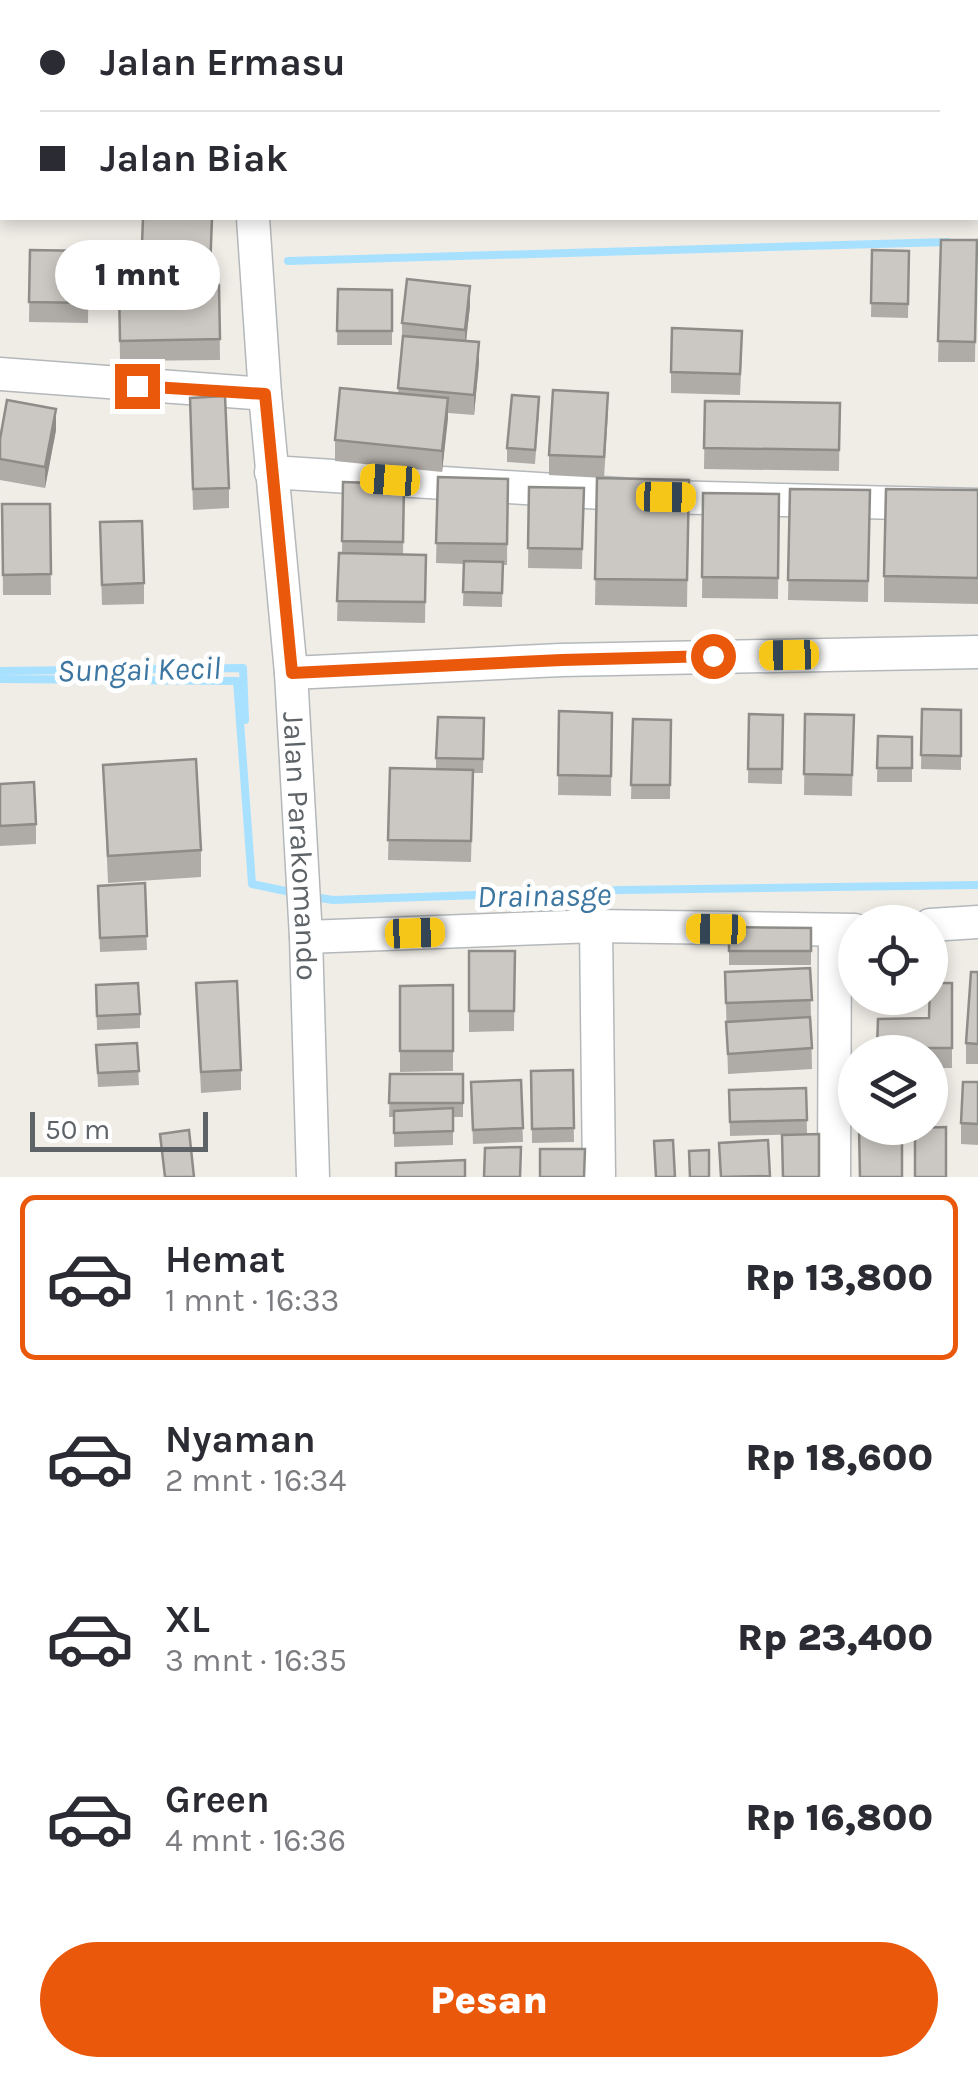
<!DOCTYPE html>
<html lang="id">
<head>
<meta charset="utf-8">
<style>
  body { margin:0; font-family:Karla,sans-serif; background:#f7f7f7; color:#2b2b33; height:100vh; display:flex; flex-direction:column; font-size:38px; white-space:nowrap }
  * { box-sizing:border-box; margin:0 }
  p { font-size:32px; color:#7c7c81 }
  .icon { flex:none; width:55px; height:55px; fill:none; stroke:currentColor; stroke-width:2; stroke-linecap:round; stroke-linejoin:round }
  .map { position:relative; height:1177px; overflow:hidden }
  .sheet { display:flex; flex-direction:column; background:#fff; flex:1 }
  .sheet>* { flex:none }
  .top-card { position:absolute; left:0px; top:0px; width:980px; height:220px; box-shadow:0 5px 15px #0003; display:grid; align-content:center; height:220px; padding:0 40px; background:#fff }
  .buttons { position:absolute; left:838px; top:905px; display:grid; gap:20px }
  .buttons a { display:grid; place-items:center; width:110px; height:110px; border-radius:50%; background:#fff; box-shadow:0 5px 15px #0003; font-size:50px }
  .scale { position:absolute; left:30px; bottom:25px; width:178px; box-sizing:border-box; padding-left:10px; border:5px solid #5e6367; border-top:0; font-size:28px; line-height:35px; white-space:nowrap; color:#5e6367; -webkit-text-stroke:8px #fff; paint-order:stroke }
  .end { position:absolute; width:45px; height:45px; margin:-22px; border:12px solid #ea580c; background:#fff; box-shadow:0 0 0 5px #fff }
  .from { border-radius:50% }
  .bubble { position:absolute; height:70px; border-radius:35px; background:#fff; box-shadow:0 5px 15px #0003; font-size:32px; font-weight:800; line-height:70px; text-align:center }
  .car { position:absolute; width:30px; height:60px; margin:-30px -15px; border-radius:12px; box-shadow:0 0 8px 2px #0007; background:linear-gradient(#f5c518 24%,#345 0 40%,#f5c518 0 76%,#345 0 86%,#f5c518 0) }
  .top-card b { display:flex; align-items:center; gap:35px; height:95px; font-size:38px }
  .top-card b+b { border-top:2px solid #e1e1e2 }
  .top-card i { width:25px; height:25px; background:#2b2b33 }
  ul { padding:18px 0 0; list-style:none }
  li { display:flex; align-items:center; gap:30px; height:165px; margin:0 20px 15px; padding:0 20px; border:5px solid transparent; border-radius:15px }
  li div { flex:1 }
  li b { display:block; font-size:38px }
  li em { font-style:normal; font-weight:800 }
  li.selected { border-color:#ea580c }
  li>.icon { width:90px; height:90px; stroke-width:1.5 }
  .primary-button { display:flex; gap:20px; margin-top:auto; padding:20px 40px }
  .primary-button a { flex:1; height:115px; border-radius:60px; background:#ea580c; color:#fff; font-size:40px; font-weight:800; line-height:115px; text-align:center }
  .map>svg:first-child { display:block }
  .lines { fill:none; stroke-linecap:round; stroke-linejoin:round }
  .stream { stroke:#a8e1ff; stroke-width:8 }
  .minor-casing { stroke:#b4b8bb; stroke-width:35 }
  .minor { stroke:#fff; stroke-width:32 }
  .wall { fill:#afaca8 }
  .shaded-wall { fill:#8e8c88 }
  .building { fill:#cbc8c3; stroke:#8e8c88; stroke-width:2.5 }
  .route { stroke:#ea580c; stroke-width:12 }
  .labels { text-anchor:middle; stroke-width:10; stroke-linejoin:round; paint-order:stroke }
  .street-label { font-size:30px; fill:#5e6367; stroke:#fff }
  .water-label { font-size:32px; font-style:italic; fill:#3d77a1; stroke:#fff }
</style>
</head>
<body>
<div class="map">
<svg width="978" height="1177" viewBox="0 0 978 1177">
  <rect width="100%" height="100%" fill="#f0ede7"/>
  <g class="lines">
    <g class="stream">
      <polyline points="288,261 948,242"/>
      <polyline points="0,671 243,668 245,720"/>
      <polyline points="0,679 237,681 252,884 295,893"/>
      <polyline points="314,897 333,900 622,890 978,885"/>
    </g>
    <g class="minor-casing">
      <g id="minor">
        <polyline points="84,0 111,2"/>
        <polyline points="241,0 241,2"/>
        <polyline points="842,2 842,0"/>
        <path id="s1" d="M253 218 265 394 291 673 306 937 313 1177"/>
        <polyline points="0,374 265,394"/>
        <polyline points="271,472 665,497 978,505"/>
        <polyline points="291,673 561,660 978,652"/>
        <polyline points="930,925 978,922"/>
        <polyline points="596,926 599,1177"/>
        <polyline points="306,937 596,926 855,930"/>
        <polyline points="834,1177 835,932"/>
      </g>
    </g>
    <use href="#minor" class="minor"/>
  </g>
  <g class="wall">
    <rect x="306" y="0" width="77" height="2"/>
    <polygon points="143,218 212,218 210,285 219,285 220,360 120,361 119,286 141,286"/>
    <polygon points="941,240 977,240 975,362 938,362"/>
    <polygon points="30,250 89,251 88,323 29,322"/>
    <polygon points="872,250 909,251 908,318 871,317"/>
    <polygon points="338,289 392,290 392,345 337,345"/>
    <polygon points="470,306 466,341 479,363 474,415 448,413 442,472 335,461 335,440 398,394 402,343 402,323"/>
    <polygon points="742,351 740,395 671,393 671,372"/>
    <polygon points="190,398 229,488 229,508 193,510"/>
    <polygon points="705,401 840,403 839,471 704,469"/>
    <polygon points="539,411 535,464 507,462 507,448"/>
    <polygon points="608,413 604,478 549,475 549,455"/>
    <polygon points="56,430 45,488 0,480 0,439"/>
    <polygon points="438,477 508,479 507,565 503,565 502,607 463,606 464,564 436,563"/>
    <polygon points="597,478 689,480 687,607 595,605"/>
    <polygon points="343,482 404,484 403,554 426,555 425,623 337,621 339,553 342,553"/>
    <polygon points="529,487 584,488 582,569 528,568"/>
    <polygon points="790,489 870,490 868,602 788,600"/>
    <polygon points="978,490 978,604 884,602 884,576"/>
    <polygon points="703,493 779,494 778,599 702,598"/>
    <polygon points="2,504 50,504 51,595 3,595"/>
    <polygon points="100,543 144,583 144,604 102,605"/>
    <polygon points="922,709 961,710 961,770 921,769"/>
    <polygon points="559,711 612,713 611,796 558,795"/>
    <polygon points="749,714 783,715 782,784 748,783"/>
    <polygon points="805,714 854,715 852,796 804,795"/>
    <polygon points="484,718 483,773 473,773 471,862 388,860 390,768 436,769 436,758"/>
    <polygon points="633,719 671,720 670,799 631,799"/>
    <polygon points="878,736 912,737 912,782 877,782"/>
    <polygon points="103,765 201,850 201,877 108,883"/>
    <polygon points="0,784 36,824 36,844 0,846"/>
    <polygon points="145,883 147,950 100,952 98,886"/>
    <polygon points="729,927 811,928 811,965 729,965"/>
    <polygon points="469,951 515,951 514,1031 469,1032"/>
    <polygon points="810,968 812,1069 728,1074 725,972"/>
    <polygon points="978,972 978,1064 966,1064 966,1043"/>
    <polygon points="196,983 241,1070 241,1090 201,1093"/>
    <polygon points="952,983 952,1068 930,1068 930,1052 877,1052 878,1019 929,1018"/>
    <polygon points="96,985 140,1014 140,1028 97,1030"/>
    <polygon points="453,985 453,1071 400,1072 400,986"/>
    <polygon points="137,1043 139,1085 98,1087 96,1045"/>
    <polygon points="573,1070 574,1142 532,1143 531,1071"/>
    <polygon points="390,1074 463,1074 463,1117 453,1117 453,1145 394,1147 394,1117 389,1117"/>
    <polygon points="521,1080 523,1142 473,1144 471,1082"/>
    <polygon points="978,1082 978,1145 961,1144 961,1123"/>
    <polygon points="806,1088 807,1134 730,1136 729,1090"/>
  </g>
  <g class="shaded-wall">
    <polygon points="470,286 470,306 465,350 465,330"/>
    <polygon points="479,342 479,363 474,415 474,395"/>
    <polygon points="448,398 448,419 442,472 442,451"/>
    <polygon points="56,409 56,430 45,488 45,467"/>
  </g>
  <g class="building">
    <rect x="789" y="0" width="21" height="2"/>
    <rect x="860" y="0" width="53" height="2"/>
    <rect x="935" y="0" width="37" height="2"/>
    <polygon points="143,218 212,218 210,271 141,270"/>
    <polygon points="941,240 977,240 975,342 938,341"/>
    <polygon points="30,250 89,251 88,303 29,302"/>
    <polygon points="872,250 909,251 908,304 871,303"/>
    <polygon points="407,279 470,286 465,330 402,323"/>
    <polygon points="219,285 220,339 120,341 119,286"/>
    <polygon points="338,289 392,290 392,331 337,331"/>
    <polygon points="672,328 742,331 740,374 671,372"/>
    <polygon points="403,336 479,342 474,395 398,388"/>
    <polygon points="340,388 448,398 442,451 335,440"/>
    <polygon points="553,390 608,393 604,457 549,455"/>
    <polygon points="512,395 539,397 535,450 507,448"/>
    <polygon points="225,396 229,488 193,489 190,398"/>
    <polygon points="7,400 56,409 45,467 0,459 0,439"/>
    <polygon points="705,401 840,403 839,450 704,448"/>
    <polygon points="438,477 508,479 507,544 436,543"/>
    <polygon points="597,478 689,480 687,580 595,579"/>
    <polygon points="343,482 404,484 403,542 342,541"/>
    <polygon points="529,487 584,488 582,549 528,548"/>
    <polygon points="790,489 870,490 868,581 788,580"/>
    <polygon points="886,489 978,490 978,578 884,576"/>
    <polygon points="703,493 779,494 778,578 702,577"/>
    <polygon points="2,504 50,504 51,574 3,575"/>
    <polygon points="142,521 144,583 102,585 100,522"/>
    <polygon points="339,553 426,555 425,602 337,601"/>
    <polygon points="464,561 503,562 502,593 463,592"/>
    <polygon points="922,709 961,710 961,756 921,755"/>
    <polygon points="559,711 612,713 611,776 558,775"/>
    <polygon points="749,714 783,715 782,769 748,769"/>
    <polygon points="805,714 854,715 852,775 804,774"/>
    <polygon points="438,717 484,718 483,759 436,758"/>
    <polygon points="633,719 671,720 670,785 631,785"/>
    <polygon points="878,736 912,737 912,768 877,768"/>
    <polygon points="196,759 201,850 108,856 103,765"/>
    <polygon points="390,768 473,770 471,841 388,840"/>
    <polygon points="34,782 36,824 0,826 0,784"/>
    <polygon points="145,883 147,936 100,938 98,886"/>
    <polygon points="729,927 811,928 811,951 729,951"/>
    <polygon points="469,951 515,951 514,1011 469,1011"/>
    <polygon points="810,968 812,1000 726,1003 725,972"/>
    <polygon points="971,972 978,972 978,1044 966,1043"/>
    <polygon points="237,981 241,1070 201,1072 196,983"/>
    <polygon points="138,983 140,1014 97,1016 96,985"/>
    <polygon points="930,983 952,983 952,1048 877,1048 878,1019 929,1018"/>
    <polygon points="453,985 453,1051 400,1051 400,986"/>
    <polygon points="810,1017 812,1048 728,1054 726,1022"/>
    <polygon points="137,1043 139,1071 98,1073 96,1045"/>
    <polygon points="573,1070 574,1128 532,1129 531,1071"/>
    <polygon points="390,1074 463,1074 463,1103 389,1103"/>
    <polygon points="521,1080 523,1128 473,1130 471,1082"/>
    <polygon points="963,1082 978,1082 978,1124 961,1123"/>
    <polygon points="806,1088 807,1120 730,1122 729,1090"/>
    <polygon points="453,1108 453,1131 394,1133 394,1111"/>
    <polygon points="946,1127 946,1177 915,1177 915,1128"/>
    <polygon points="859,1128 902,1128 902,1177 860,1177"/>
    <polygon points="189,1130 194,1177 165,1177 160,1134"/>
    <polygon points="819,1134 819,1177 783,1177 782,1135"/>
    <polygon points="673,1140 675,1177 656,1177 654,1141"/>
    <polygon points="768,1140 770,1176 721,1177 719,1143"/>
    <polygon points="521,1147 520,1177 484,1177 485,1148"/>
    <polygon points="540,1149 585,1149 584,1177 540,1177"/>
    <polygon points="709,1150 709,1177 690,1177 689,1151"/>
    <polygon points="465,1160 465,1177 396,1177 396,1163"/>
  </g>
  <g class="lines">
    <polyline class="route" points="137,386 265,394 292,673 562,660 713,656"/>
  </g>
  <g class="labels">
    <g class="street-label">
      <text dy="10" stroke="none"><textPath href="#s1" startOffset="630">Jalan Parakomando</textPath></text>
    </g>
    <g class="water-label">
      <text transform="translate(139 669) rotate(-1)" y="11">Sungai Kecil</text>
      <text transform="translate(544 895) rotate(-1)" y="11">Drainasge</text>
    </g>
  </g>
</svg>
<div class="buttons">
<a><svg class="icon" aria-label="locate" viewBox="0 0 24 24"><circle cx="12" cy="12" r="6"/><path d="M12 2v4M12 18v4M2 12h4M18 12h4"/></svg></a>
<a><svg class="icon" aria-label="layers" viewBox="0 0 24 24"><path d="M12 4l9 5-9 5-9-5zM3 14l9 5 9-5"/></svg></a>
</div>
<div class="scale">50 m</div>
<i class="end from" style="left:713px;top:656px"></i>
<i class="end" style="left:137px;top:386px"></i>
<div class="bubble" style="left:55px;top:240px;width:165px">1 mnt</div>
<i class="car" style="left:390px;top:480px;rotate:274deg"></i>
<i class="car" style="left:666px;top:497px;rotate:91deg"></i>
<i class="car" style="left:789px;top:655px;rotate:269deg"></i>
<i class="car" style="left:716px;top:929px;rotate:271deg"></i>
<i class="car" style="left:415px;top:933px;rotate:88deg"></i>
<div class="top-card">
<b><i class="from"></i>Jalan Ermasu</b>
<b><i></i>Jalan Biak</b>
</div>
</div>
<section class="sheet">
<ul>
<li class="selected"><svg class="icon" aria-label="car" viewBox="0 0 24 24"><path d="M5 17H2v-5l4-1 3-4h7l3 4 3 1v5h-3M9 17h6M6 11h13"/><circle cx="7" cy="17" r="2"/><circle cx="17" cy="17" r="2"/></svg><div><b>Hemat</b><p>1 mnt · 16:33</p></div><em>Rp 13,800</em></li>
<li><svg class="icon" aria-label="car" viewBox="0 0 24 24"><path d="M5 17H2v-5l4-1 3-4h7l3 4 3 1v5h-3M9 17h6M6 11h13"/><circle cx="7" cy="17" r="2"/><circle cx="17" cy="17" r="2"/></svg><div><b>Nyaman</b><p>2 mnt · 16:34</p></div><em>Rp 18,600</em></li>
<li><svg class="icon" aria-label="car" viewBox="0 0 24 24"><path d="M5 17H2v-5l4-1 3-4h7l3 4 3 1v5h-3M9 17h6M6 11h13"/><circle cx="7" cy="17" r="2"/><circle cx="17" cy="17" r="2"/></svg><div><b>XL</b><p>3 mnt · 16:35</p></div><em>Rp 23,400</em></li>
<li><svg class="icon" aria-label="car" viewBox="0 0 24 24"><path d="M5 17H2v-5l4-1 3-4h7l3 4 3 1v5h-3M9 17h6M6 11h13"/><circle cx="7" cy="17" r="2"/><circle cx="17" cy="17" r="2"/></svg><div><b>Green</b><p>4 mnt · 16:36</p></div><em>Rp 16,800</em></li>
</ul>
<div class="primary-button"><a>Pesan</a></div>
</section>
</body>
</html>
